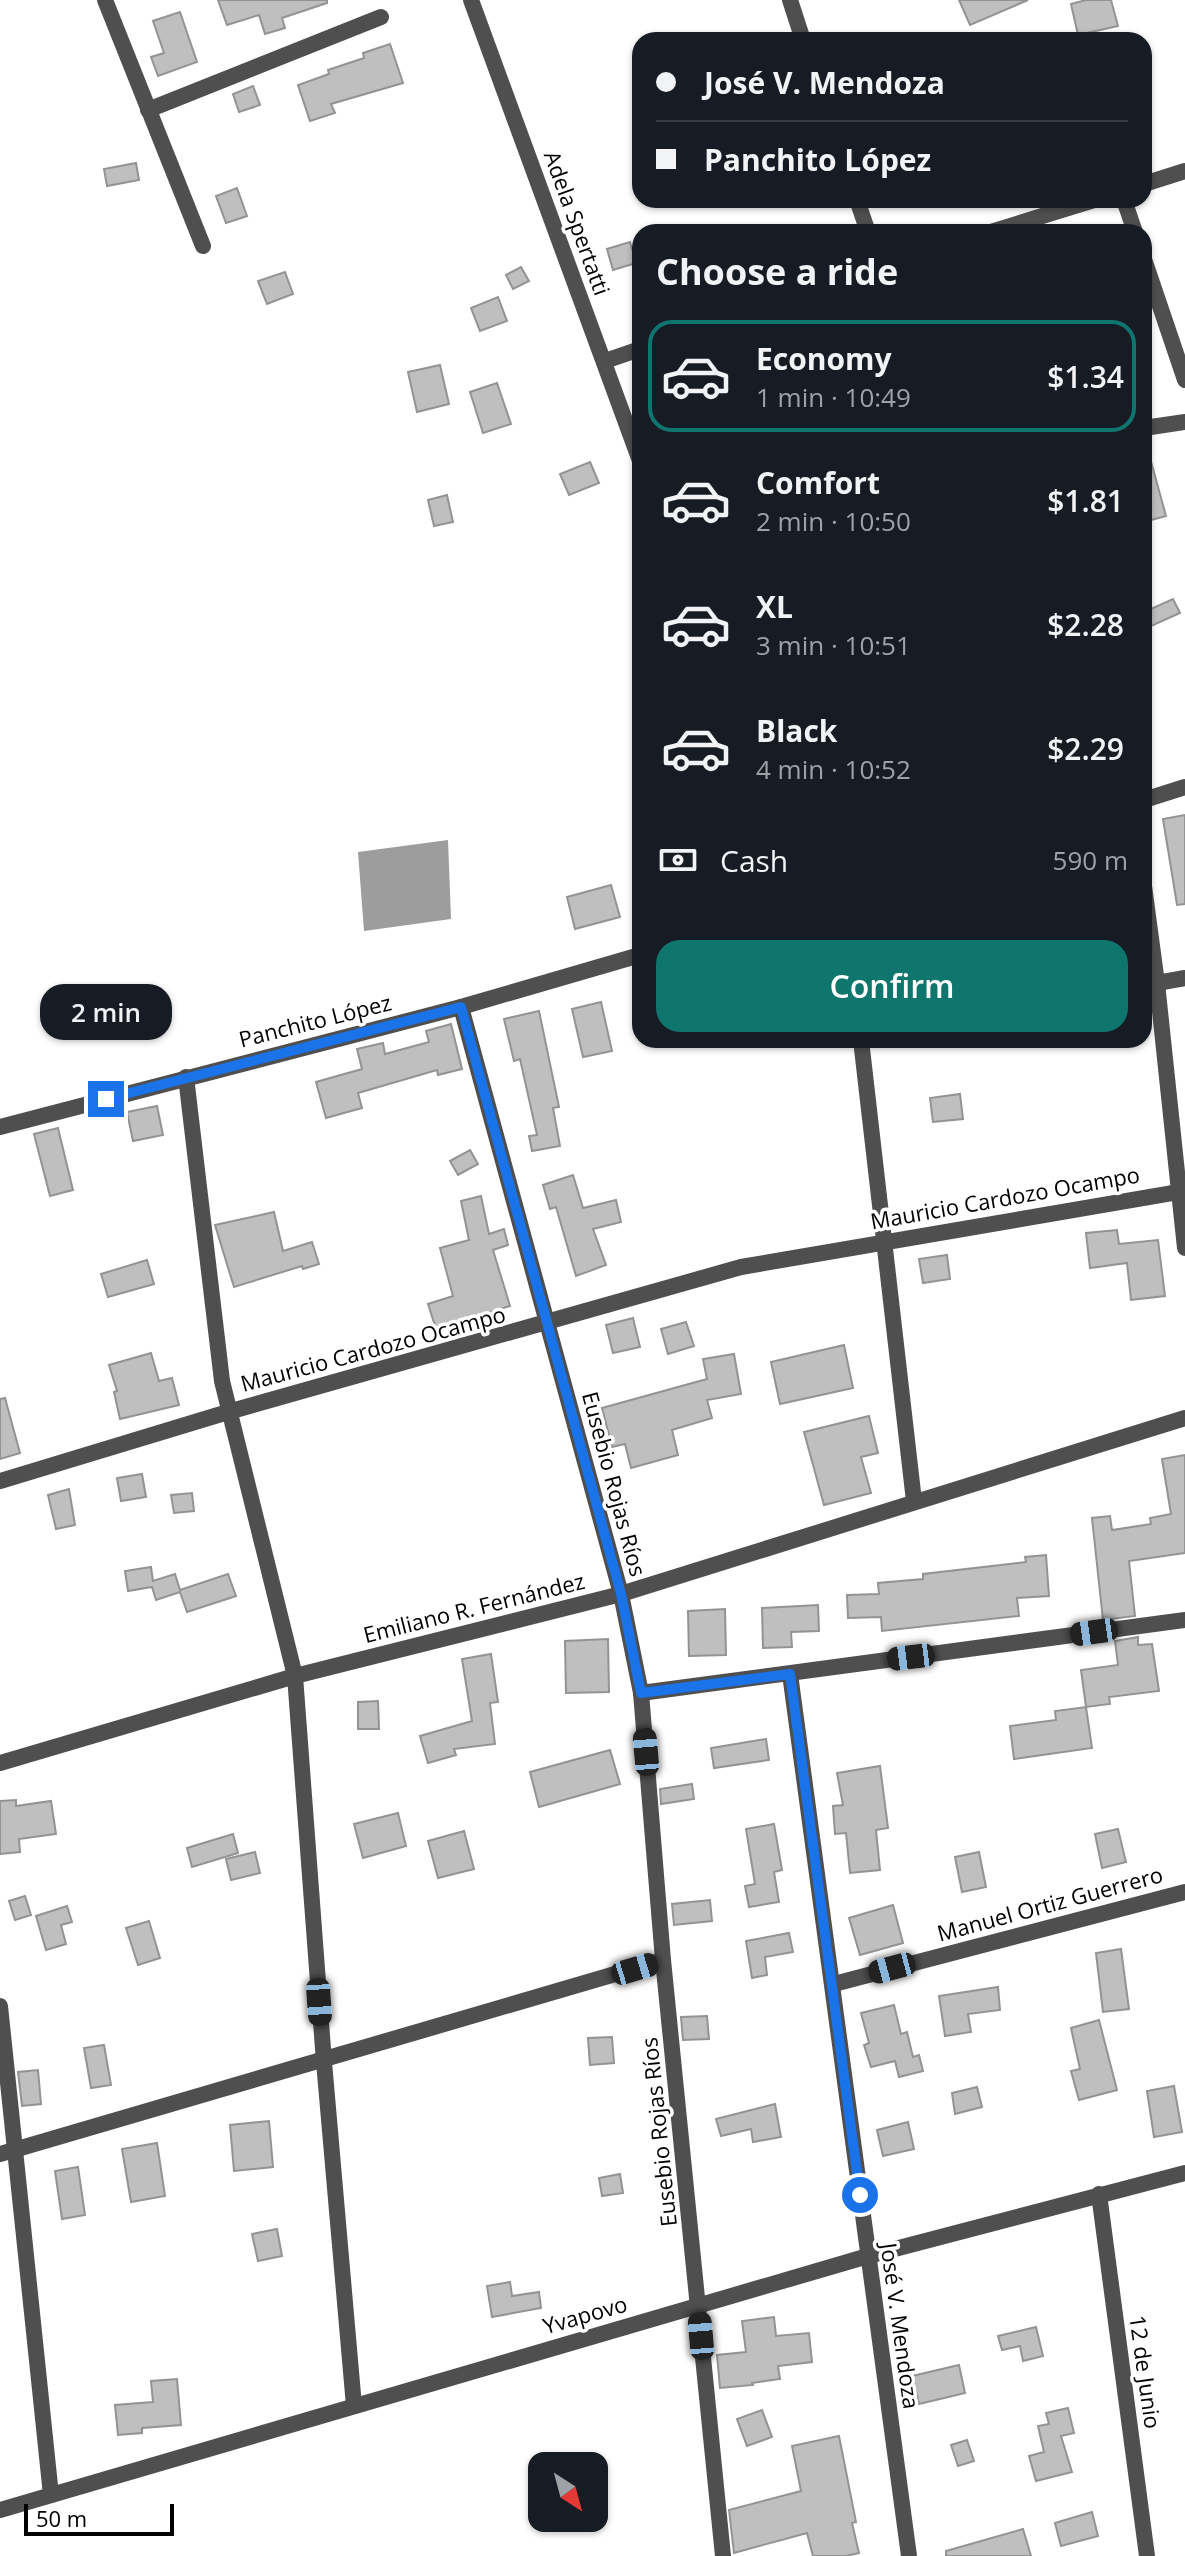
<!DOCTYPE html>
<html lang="en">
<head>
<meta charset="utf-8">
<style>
  body { margin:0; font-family:"Open Sans",sans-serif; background:#242831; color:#f1f3f6; height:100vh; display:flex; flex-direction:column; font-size:30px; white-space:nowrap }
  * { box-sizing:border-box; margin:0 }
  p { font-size:26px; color:#9ea1a6 }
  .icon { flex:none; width:44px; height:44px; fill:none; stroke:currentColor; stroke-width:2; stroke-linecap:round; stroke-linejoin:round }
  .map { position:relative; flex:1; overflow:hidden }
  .panel { position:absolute; left:632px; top:224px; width:520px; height:824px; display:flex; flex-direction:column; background:#171b24; border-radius:24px; box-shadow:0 2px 6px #0004 }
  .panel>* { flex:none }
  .top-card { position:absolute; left:632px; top:32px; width:520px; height:176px; border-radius:24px; box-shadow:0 2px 6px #0004; display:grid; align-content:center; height:176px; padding:0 24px; background:#171b24 }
  .needle { width:52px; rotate:144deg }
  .controls { position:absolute; left:528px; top:2452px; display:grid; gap:16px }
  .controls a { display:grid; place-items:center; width:80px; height:80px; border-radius:16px; background:#171b24; box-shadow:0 2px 6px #0004; font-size:40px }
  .scale { position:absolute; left:24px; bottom:20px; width:150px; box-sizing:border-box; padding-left:8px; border:4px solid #000; border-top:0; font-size:22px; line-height:28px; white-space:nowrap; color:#000; -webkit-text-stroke:6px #fff; paint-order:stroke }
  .end { position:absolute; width:36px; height:36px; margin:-18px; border:10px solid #1a73e8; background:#fff; box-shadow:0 0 0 4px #fff }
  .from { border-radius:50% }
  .bubble { position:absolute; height:56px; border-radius:24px; background:#171b24; box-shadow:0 2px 6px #0004; font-size:26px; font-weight:600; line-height:56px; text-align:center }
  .car { position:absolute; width:24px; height:48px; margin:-24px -12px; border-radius:10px; box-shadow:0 0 6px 2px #0007; background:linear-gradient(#222 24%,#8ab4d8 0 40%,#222 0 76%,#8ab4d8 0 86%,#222 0) }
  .top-card b { display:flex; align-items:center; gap:28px; height:76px; font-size:30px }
  .top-card b+b { border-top:2px solid #363941 }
  .top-card i { width:20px; height:20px; background:#f1f3f6 }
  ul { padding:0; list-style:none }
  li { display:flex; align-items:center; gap:24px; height:112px; margin:0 16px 12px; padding:0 8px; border:4px solid transparent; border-radius:24px }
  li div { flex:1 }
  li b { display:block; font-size:30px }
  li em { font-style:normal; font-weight:600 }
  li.active { border-color:#0f766e }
  li>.icon { width:72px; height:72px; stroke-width:1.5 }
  h2 { padding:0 24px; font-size:36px; line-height:96px }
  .pay { display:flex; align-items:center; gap:20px; height:88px; padding:0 24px; font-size:30px }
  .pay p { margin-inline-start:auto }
  .button { display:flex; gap:16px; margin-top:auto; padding:16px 24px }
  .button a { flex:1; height:92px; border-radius:24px; background:#0f766e; color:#fff; font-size:32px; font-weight:600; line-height:92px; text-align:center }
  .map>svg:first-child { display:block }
  .water { fill:#9d9d9d }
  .building { fill:#bfbfbf; stroke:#939393; stroke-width:2 }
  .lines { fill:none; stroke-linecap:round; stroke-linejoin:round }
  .minor { stroke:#4f4f4f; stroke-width:16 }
  .route { stroke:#1a73e8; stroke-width:10 }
  .labels { text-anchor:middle; stroke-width:7; stroke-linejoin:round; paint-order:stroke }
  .street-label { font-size:22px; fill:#000; stroke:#fff }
</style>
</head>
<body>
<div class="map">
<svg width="1185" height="2556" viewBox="0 0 1185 2556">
  <rect width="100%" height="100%" fill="#fff"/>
  <polygon class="water" points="448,840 451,919 364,931 358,852"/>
  <g class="building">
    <polygon points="218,0 327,0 327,3 282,18 285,28 265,34 259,15 227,25"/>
    <polygon points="959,0 1028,0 970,25"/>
    <polygon points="1086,0 1111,0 1118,26 1078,35 1071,4"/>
    <polygon points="180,12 197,62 158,76 151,57 164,53 153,21"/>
    <polygon points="390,44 403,83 331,104 335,113 310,121 298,85 329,74 328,70 364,58 363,53"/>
    <polygon points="253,86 260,105 239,112 233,94"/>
    <polygon points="136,163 139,180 107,186 104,169"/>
    <polygon points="237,188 247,216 226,223 216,196"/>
    <polygon points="630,242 636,263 613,270 607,249"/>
    <polygon points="521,267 529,281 513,289 506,275"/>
    <polygon points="285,272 293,294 267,304 258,281"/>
    <polygon points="498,297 507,321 480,331 471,308"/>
    <polygon points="440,365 449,404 417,412 408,372"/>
    <polygon points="497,383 511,424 483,433 470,392"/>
    <polygon points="1149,454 1166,516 1144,522 1144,455"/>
    <polygon points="590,462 599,483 569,495 560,474"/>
    <polygon points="447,495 453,522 434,526 428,500"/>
    <polygon points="1173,599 1180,613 1149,627 1144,612"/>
    <polygon points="1185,815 1185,904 1177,905 1163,819"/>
    <polygon points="611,885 620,917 575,929 567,897"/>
    <polygon points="601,1002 612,1051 583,1057 572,1009"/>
    <polygon points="539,1011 559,1107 553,1108 560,1146 532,1151 529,1136 537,1135 520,1059 514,1061 504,1019"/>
    <polygon points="451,1024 462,1069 438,1075 437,1070 358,1093 362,1108 326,1118 316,1082 362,1069 357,1049 383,1043 385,1054 429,1042 426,1031"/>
    <polygon points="960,1094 963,1119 933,1122 930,1098"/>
    <polygon points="157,1106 163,1135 133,1141 127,1112"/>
    <polygon points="58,1128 73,1190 50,1196 34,1134"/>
    <polygon points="470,1150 478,1164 458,1175 450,1161"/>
    <polygon points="573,1175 583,1208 616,1200 621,1222 593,1229 606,1265 576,1276 556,1207 550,1209 543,1185"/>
    <polygon points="481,1196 489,1234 504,1229 508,1245 493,1250 510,1306 436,1329 428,1304 453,1296 440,1248 469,1240 461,1201"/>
    <polygon points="274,1212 283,1251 312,1242 319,1264 303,1269 302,1266 234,1287 215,1225"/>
    <polygon points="1117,1230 1119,1244 1158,1240 1165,1296 1131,1300 1127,1263 1090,1268 1086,1233"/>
    <polygon points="947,1255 950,1279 923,1283 919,1259"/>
    <polygon points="147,1260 154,1284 108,1297 101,1274"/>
    <polygon points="633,1318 640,1347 613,1353 606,1325"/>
    <polygon points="686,1322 694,1346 668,1354 661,1329"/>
    <polygon points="844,1345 853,1388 780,1404 771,1362"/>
    <polygon points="151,1353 159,1381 172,1378 179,1405 120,1419 114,1392 117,1391 109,1365"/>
    <polygon points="734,1354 741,1394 707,1400 712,1418 672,1430 678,1455 631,1468 625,1444 612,1447 602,1408 707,1379 703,1359"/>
    <polygon points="5,1398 20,1453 0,1459 0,1399"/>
    <polygon points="869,1416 878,1453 861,1457 871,1493 824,1505 804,1432"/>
    <polygon points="1185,1455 1185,1553 1129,1561 1135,1616 1103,1620 1092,1518 1110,1516 1112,1530 1151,1524 1150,1518 1171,1514 1162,1459"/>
    <polygon points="142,1474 146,1497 121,1501 117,1478"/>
    <polygon points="69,1489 75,1525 56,1529 48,1495"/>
    <polygon points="192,1493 194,1511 174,1513 171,1495"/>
    <polygon points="1046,1555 1049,1596 1017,1598 1019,1616 882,1631 881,1617 848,1618 847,1595 879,1594 878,1583 923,1579 923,1574 1026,1562 1025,1557"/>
    <polygon points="151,1567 153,1581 175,1574 180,1590 228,1574 236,1596 187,1612 180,1592 156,1600 152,1587 128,1591 125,1571"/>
    <polygon points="818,1605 819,1631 791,1632 792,1647 763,1648 762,1608"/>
    <polygon points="725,1609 726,1655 689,1656 688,1611"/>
    <polygon points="1138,1637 1138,1645 1152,1644 1159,1691 1109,1697 1110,1704 1086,1707 1081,1670 1118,1665 1115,1641"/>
    <polygon points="608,1639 609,1692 566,1693 565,1641"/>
    <polygon points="491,1654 498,1702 490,1703 495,1744 454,1749 456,1755 428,1763 420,1736 472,1721 462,1659"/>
    <polygon points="378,1701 379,1729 358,1729 358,1702"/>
    <polygon points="1086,1707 1092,1748 1014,1759 1010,1726 1056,1720 1055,1711"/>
    <polygon points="766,1739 769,1760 714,1768 711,1748"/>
    <polygon points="610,1750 620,1784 539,1807 530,1772"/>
    <polygon points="880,1766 888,1828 876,1830 880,1870 850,1873 846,1833 835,1834 833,1806 843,1805 837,1773"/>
    <polygon points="692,1784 694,1799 661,1804 660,1789"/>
    <polygon points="16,1800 16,1806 51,1801 56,1834 19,1839 20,1852 0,1854 0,1801"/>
    <polygon points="398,1813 406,1846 363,1858 354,1824"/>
    <polygon points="774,1824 782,1870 774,1872 779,1902 749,1907 745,1886 755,1884 746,1829"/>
    <polygon points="1118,1829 1126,1862 1102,1868 1095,1834"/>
    <polygon points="464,1831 474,1869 438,1878 428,1841"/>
    <polygon points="233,1834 238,1853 192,1867 187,1848"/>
    <polygon points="255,1852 260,1873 231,1880 226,1859"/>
    <polygon points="979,1852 986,1887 962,1892 955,1857"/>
    <polygon points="25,1896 31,1915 15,1920 9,1901"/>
    <polygon points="710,1900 712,1921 674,1925 672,1904"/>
    <polygon points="893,1905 903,1943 860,1955 849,1918"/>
    <polygon points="67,1906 72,1922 61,1925 66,1944 46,1950 36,1916"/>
    <polygon points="149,1921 160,1958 138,1965 126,1928"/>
    <polygon points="789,1933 793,1952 765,1957 767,1975 752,1978 746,1941"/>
    <polygon points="1121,1949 1129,2009 1103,2012 1096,1953"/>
    <polygon points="998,1987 1000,2010 968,2014 971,2032 945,2036 939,1996"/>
    <polygon points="894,2005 901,2034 907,2032 913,2057 919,2055 923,2071 899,2077 895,2061 871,2067 864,2045 869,2043 861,2013"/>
    <polygon points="707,2016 709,2039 683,2040 681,2017"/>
    <polygon points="1099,2020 1117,2090 1079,2100 1071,2071 1080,2069 1071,2028"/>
    <polygon points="612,2037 614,2063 590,2065 588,2038"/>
    <polygon points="104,2045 111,2085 91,2088 84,2048"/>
    <polygon points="38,2070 41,2104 22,2106 18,2072"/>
    <polygon points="1174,2086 1182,2132 1154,2137 1147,2091"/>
    <polygon points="977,2087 982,2107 955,2114 952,2093"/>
    <polygon points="775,2104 781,2137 753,2142 751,2129 721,2136 716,2119"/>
    <polygon points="269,2121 273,2167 234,2171 230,2125"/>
    <polygon points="908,2122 914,2149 883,2156 877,2130"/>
    <polygon points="157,2143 165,2196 131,2202 122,2149"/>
    <polygon points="78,2167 85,2215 62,2219 55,2171"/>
    <polygon points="620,2174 623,2193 602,2196 599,2178"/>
    <polygon points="277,2229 282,2256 258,2261 252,2234"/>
    <polygon points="510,2282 512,2296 539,2292 541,2308 492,2317 487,2286"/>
    <polygon points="774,2317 776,2336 809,2333 812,2362 778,2366 780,2379 752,2383 753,2385 720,2388 717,2355 746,2352 742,2321"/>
    <polygon points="1036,2327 1043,2356 1023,2361 1020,2346 1002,2350 998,2336"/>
    <polygon points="959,2365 965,2393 919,2404 912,2376"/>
    <polygon points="177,2379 181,2425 142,2428 142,2433 118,2435 115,2405 153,2402 151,2381"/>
    <polygon points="1068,2408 1074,2433 1061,2436 1072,2472 1036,2481 1029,2456 1044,2452 1038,2426 1049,2424 1046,2413"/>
    <polygon points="762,2410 772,2437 747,2446 737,2419"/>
    <polygon points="839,2436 856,2522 852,2523 859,2553 846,2556 813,2556 807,2533 734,2553 729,2510 801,2491 792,2446"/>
    <polygon points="967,2440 974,2461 958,2466 951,2445"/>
    <polygon points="1092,2512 1098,2536 1061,2546 1055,2523"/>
    <polygon points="1023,2529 1031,2556 946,2556 946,2551"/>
  </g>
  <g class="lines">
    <g class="minor">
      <polyline points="105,0 203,246"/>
      <polyline points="471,0 640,461"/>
      <polyline points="790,0 803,40"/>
      <polyline points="148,110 381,17"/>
      <polyline points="1144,184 1185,171"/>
      <polyline points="857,200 868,232"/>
      <polyline points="1124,200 1135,232"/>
      <polyline points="991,232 1094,200"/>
      <polyline points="1144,259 1185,380"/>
      <polyline points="605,361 640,349"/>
      <polyline points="1144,428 1185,422"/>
      <polyline points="1144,800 1185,787"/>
      <polyline points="1144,886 1157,983 1185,1248"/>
      <polyline points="1157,983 1185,978"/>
      <polyline points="461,1007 621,1594 641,1693 663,1960 723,2556"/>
      <polyline points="861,1040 914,1501"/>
      <polyline points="186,1077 222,1381 295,1676 324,2062 354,2406"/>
      <polyline points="0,1127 461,1007 640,955"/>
      <polyline points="0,1481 228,1412 741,1267 1185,1191"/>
      <polyline points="790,1674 909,2556"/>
      <polyline points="641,1693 1185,1620"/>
      <polyline points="0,1763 295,1676 621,1594 1185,1418"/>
      <polyline points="834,1984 1185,1892"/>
      <polyline points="0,2006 51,2495"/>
      <polyline points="0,2154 663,1960"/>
      <polyline points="1099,2194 1147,2556"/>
      <polyline points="0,2510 868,2256 1185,2173"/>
    </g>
  </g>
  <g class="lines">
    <polyline class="route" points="106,1099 461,1007 621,1594 641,1693 790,1674 860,2195"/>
  </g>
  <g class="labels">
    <g class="street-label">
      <text transform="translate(577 223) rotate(70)" y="8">Adela Spertatti</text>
      <text transform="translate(315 1021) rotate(-14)" y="8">Panchito López</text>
      <text transform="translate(1005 1198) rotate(-10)" y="8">Mauricio Cardozo Ocampo</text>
      <text transform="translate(373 1349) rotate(-15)" y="8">Mauricio Cardozo Ocampo</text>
      <text transform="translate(614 1484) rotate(75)" y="8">Eusebio Rojas Ríos</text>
      <text transform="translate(474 1608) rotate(-14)" y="8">Emiliano R. Fernández</text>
      <text transform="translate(1050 1904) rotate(-15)" y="8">Manuel Ortiz Guerrero</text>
      <text transform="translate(659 2132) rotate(-96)" y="8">Eusebio Rojas Ríos</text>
      <text transform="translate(585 2315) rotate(-16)" y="8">Yvapovo</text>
      <text transform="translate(900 2326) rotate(82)" y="8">José V. Mendoza</text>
      <text transform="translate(1145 2372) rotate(82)" y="8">12 de Junio</text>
    </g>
  </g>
</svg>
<div class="controls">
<a><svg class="needle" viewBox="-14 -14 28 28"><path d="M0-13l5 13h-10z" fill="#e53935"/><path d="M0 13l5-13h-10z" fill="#9ea1a6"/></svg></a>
</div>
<div class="scale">50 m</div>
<i class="end from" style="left:860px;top:2195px"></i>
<i class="end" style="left:106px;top:1099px"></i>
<div class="bubble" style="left:40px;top:984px;width:132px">2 min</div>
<i class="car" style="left:1094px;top:1632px;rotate:262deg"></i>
<i class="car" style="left:911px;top:1657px;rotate:263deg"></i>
<i class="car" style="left:646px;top:1752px;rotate:355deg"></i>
<i class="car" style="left:892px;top:1968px;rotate:255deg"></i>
<i class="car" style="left:635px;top:1969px;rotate:73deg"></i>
<i class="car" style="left:319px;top:2002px;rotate:176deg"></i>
<i class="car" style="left:701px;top:2336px;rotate:355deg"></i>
<div class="top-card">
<b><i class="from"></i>José V. Mendoza</b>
<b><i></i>Panchito López</b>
</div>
<section class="panel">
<h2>Choose a ride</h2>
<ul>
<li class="active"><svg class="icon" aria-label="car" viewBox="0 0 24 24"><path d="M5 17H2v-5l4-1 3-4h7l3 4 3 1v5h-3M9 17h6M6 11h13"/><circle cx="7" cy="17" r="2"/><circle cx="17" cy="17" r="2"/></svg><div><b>Economy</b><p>1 min · 10:49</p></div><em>$1.34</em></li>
<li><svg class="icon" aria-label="car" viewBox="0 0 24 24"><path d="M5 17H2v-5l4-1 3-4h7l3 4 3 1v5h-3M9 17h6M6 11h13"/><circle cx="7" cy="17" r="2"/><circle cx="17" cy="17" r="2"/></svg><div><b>Comfort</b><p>2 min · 10:50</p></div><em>$1.81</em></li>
<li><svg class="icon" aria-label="car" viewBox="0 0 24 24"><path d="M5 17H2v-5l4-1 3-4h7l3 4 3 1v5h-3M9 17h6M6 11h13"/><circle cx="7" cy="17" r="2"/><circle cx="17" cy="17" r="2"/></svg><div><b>XL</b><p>3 min · 10:51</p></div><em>$2.28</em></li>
<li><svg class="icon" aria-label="car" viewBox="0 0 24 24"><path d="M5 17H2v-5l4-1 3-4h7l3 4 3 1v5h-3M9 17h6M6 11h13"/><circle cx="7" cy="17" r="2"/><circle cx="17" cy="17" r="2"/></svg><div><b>Black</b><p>4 min · 10:52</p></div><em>$2.29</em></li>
</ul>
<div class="pay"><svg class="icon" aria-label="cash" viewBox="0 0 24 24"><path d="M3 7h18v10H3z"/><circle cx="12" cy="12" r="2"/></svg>Cash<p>590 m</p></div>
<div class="button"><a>Confirm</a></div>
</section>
</div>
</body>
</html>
